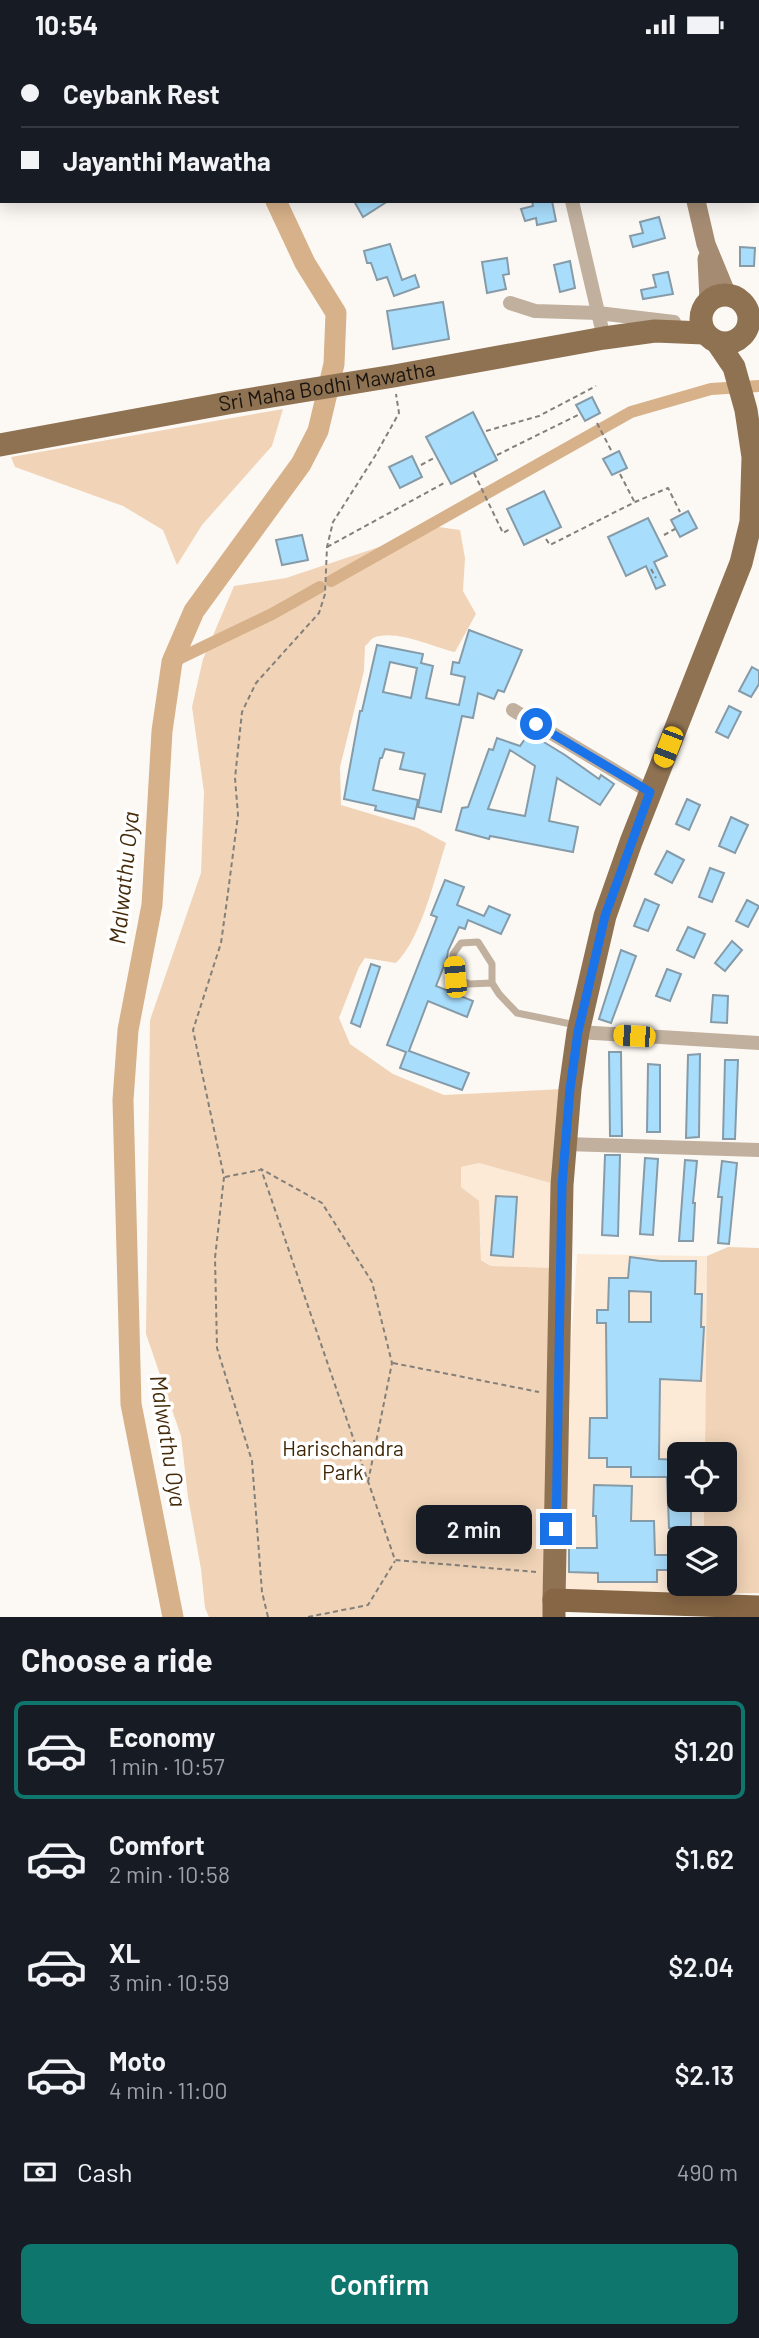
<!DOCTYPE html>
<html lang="en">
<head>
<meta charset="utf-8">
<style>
  body { margin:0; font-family:Barlow,sans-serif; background:#242831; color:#f1f3f6; height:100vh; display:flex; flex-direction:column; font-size:26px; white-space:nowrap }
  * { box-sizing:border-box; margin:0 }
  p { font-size:23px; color:#9ea1a6 }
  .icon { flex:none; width:38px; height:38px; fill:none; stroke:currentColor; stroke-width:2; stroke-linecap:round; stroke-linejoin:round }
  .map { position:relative; height:1568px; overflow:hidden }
  .sheet { display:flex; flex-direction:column; background:#171b24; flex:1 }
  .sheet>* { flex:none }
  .guide { position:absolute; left:0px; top:0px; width:760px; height:154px; box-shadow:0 4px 18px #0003; display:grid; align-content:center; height:154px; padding:0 21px; background:#171b24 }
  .controls { position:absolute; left:667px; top:1393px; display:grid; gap:14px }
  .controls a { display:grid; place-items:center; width:70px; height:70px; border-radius:10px; background:#171b24; box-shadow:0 4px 18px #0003; font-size:35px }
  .end { position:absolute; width:32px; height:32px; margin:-16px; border:9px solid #1a73e8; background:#fff; box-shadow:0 0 0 4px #fff }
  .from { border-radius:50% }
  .bubble { position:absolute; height:49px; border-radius:10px; background:#171b24; box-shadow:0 4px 18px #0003; font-size:23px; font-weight:600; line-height:49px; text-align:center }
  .car { position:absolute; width:21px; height:42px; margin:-21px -10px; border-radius:9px; box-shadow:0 0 5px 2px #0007; background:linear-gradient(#f5c518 24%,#345 0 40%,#f5c518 0 76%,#345 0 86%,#f5c518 0) }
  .guide b { display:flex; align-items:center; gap:24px; height:66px; font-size:26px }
  .guide b+b { border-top:2px solid #363941 }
  .guide i { width:18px; height:18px; background:#f1f3f6 }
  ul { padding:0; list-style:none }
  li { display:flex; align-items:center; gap:21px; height:98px; margin:0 14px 10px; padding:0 7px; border:4px solid transparent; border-radius:10px }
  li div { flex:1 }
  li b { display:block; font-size:26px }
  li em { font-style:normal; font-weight:600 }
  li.selected { border-color:#0f766e }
  li>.icon { width:63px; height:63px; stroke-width:1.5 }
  h2 { padding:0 21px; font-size:32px; line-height:84px }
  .pay { display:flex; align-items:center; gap:18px; height:77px; padding:0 21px; font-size:26px }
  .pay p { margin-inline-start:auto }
  .cta { display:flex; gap:14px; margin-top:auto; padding:14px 21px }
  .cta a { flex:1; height:80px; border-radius:10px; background:#0f766e; color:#fff; font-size:28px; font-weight:600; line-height:80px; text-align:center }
  .status { display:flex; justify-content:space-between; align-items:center; height:49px; padding:0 35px; background:#171b24; direction:ltr }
  .status svg { height:19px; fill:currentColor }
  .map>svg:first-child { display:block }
  .built { fill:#fcead7 }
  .green { fill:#f1d4b7 }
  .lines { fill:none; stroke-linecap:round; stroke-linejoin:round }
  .canal { stroke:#d7b189; stroke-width:12 }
  .river { stroke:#d7b189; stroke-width:21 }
  .building { fill:#a8ddfc; stroke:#869ba8; stroke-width:2; fill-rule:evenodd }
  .path { stroke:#837f7a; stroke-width:2; stroke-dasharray:5 3.5; stroke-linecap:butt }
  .service { stroke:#c1b09e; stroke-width:7 }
  .minor { stroke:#c1b09e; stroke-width:14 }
  .secondary { stroke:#a48b72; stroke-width:19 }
  .primary { stroke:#8f7252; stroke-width:23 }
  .trunk { stroke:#866644; stroke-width:23 }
  .route { stroke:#1a73e8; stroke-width:9 }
  .labels { text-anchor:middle; stroke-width:7; stroke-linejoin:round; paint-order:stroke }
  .street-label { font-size:21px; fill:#19130d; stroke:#fff }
  .park-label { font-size:21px; fill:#3f2504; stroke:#fff }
  .water-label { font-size:23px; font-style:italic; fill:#452b0a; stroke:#fff }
</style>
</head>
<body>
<div class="status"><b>10:54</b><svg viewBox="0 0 49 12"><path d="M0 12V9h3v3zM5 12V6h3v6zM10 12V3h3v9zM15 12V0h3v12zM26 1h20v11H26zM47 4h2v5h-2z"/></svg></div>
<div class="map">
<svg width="759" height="1568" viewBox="0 0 759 1568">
  <rect width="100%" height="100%" fill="#fcf9f5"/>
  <g class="built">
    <polygon points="479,1114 554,1135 555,1219 491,1217 481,1210 481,1189 467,1143 461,1138 461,1118"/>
    <polygon points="577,1205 707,1207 705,1405 679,1405 679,1451 704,1451 704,1489 679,1489 679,1535 703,1535 703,1545 561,1542 560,1502 570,1363 569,1327"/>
  </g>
  <g class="green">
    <polygon points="283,360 272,397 202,476 177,516 163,481 123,457 15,418 11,408"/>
    <path d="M439 478 460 481 465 509 463 542 476 565 455 603C433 598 394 579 373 589 370 591 368 595 365 597L364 622 340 718 341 756 418 779 446 794C435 828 421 890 396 914L365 909 359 918 339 969 350 995 393 1025 444 1046 563 1040 554 1135 479 1114 461 1118V1138L479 1152 481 1211 491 1217 555 1219 548 1568H209L205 1559 201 1520 188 1448 181 1387 146 1285 150 971 201 824 204 743 192 658 203 610 234 537 286 529Z"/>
    <polygon points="728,1198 759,1199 759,1544 703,1545 703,1535 724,1535 724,1489 704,1489 704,1451 724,1451 724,1405 705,1405 707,1207"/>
  </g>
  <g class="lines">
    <g class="canal">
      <polyline points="331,532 631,363 711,340 759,337"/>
      <polyline points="172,613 272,565 320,538"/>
    </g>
    <g class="river">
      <polyline points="166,0 167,2"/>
      <polyline points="173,1568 131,1355 123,1051 128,981 152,856 162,682 172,613 194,562 301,415 318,382 334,315 336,264 305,214 276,152"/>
    </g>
  </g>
  <g class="building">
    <polygon points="354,152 388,152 363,168"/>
    <polygon points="532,152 552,152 556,172 537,176 536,169 525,172 521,160 533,157"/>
    <polygon points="659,168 665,189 633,198 630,187 643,184 640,173"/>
    <polygon points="390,195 402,231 415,226 419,238 394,247 387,228 377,231 371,214 367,214 364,202"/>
    <polygon points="740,198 755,199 754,217 740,217"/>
    <polygon points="507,209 509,225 503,226 506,240 487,244 482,213"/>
    <polygon points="570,212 575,239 560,243 554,216"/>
    <polygon points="668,223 673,245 643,250 641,241 656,238 653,226"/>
    <polygon points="443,253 449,290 393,300 387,262"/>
    <polygon points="592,348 600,364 585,372 576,356"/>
    <polygon points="473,363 497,411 451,435 426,388"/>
    <polygon points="619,402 627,419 612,426 603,410"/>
    <polygon points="412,407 422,428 400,439 389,418"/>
    <polygon points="544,442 561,478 524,496 507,460"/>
    <polygon points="688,462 697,479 680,488 671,471"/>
    <polygon points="648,469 667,507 654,513 665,536 656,540 646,517 626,527 608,488"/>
    <polygon points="302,486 308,511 282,516 276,491"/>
    <path d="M469 581 522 601 504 643 498 641 494 650 478 644 473 669 462 667 441 763 418 758 425 725 400 720 404 704 385 700 382 709H380L373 741 418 751 414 770 375 761 376 757 344 750 360 662H362L377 596 423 605 421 614 433 617 426 649 459 656 465 628 451 625 453 613 459 614ZM390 613 417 619 411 649 383 643Z"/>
    <polygon points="752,618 759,622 759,635 751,648 739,642"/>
    <polygon points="729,657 741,663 728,689 716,683"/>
    <path d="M529 684 565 706 599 730 601 726 614 735 600 756 557 729 549 772 578 778 573 803 490 787 489 790 456 781 462 759 468 758 489 700 493 701 497 689 520 697ZM510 701 535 717 525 767 488 760Z"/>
    <polygon points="687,750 700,756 689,781 676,775"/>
    <polygon points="731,768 748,776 735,804 719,797"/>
    <polygon points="667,802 684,811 672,834 655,825"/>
    <polygon points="710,819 724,824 712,853 699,848"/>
    <polygon points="445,831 464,838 457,856 484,867 489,857 510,866 501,885 468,871 465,880 459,878 448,902 447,909 436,937 473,952 467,968 428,952 409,1002 469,1024 462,1041 400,1019 406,1003 387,996 437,868 431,866"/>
    <polygon points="645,850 659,856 648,882 634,877"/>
    <polygon points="747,851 759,857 748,878 736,872"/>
    <polygon points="688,878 705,885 694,909 677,901"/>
    <polygon points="732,892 742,901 725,922 715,914"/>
    <polygon points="621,901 636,907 611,974 599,970"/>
    <polygon points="371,915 380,918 360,978 351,974"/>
    <polygon points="667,920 681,925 670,952 656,947"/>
    <polygon points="713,946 728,947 727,974 711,973"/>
    <polygon points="609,1003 621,1003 622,1087 610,1087"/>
    <polygon points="700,1005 699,1088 686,1089 688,1006"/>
    <polygon points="725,1011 738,1011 735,1090 723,1090"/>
    <polygon points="648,1015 660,1016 660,1083 647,1083"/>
    <polygon points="605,1106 620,1106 618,1187 602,1186"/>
    <polygon points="645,1109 658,1110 653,1186 640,1185"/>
    <polygon points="685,1111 697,1112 693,1154 695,1154 693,1192 679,1192"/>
    <polygon points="722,1112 737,1114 729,1195 718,1194 722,1148 718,1148"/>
    <polygon points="496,1147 517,1148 513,1208 491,1206"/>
    <path d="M630 1208 660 1212H696L695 1245H702L701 1278H704L701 1332 660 1330 659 1410 679 1411V1451H691V1479H669L667 1428H631V1418H607V1409H589L590 1369H607L606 1274H597V1261H608L609 1229H628ZM629 1242 651 1243V1273H629Z"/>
    <polygon points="594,1436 632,1437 631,1472 654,1472 655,1506 679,1506 679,1521 657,1521 657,1533 598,1533 598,1524 569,1523 569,1499 597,1499 596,1467 593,1467"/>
  </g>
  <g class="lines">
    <g class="path">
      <polyline points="597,374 612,403"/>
      <polyline points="486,382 539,367 596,337"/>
      <polyline points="497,406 578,366"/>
      <polyline points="421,416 434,409"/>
      <polyline points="474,424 503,484 510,480"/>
      <polyline points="620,425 634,452"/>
      <polyline points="664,486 675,480"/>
      <polyline points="546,490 550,496 635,453 668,439 680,463"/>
      <polyline points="327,498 446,433"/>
      <polyline points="651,520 656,529"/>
      <polyline points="225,1128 260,1121"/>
      <polyline points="393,1314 539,1343"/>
      <polyline points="368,1433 392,1314 372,1233 322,1154 261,1120 395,1511 536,1523"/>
      <polyline points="268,1568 262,1543 252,1412 217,1299 215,1209 224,1128 193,981 221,894 227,851 238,766 235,729 242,663 256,634 319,564 325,545 327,498 333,473 375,407 399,364 396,345"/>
      <polyline points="308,1568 368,1556 395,1512"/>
    </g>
    <polyline class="service" points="492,934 469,935 455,928 453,905 461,894 478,893 492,915 492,934 499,945 517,964 576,976"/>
    <g class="minor">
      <polyline points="540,0 540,2"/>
      <polyline points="572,152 604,289"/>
      <polyline points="510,254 535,262 598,264 674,273"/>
      <polyline points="513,661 650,743"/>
      <polyline points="578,983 759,994"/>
      <polyline points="565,1095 759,1101"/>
    </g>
    <g class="secondary">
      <polyline points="363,0 369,2"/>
      <polyline points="662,0 662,2"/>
      <polyline points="696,152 706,195 727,246"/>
      <polyline points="707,210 709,251"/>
    </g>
    <g class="primary">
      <circle cx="725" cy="270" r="24"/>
      <path id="s1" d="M0 396 228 354 394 327 604 289 655 282 704 284"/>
      <polyline points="554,1551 562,1136 570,1040 578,983 605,867 631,793 741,514 751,473 753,408 746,361 734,318 717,293"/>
    </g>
    <polyline class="trunk" points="554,1568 554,1551 759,1558"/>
  </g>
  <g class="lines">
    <polyline class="route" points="536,675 650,743 605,867 578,983 570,1040 562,1136 556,1480"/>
  </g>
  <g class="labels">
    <g class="street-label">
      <text dy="7" stroke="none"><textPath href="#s1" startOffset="332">Sri Maha Bodhi Mawatha</textPath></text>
    </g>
    <g class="park-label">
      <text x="343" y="1407">Harischandra<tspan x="343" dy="24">Park</tspan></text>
    </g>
    <g class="water-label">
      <text transform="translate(124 829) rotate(-84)" y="8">Malwathu Oya</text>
      <text transform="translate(168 1392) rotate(81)" y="8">Malwathu Oya</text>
    </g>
  </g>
</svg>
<div class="controls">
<a><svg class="icon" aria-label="locate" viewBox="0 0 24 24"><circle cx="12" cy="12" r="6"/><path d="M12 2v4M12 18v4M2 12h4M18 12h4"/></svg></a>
<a><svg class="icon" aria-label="layers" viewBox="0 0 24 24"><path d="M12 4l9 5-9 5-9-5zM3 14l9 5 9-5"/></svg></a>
</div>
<i class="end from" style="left:536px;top:675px"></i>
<i class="end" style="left:556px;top:1480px"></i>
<div class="bubble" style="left:416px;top:1456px;width:116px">2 min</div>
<i class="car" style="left:668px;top:698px;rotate:201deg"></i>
<i class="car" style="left:455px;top:928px;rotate:355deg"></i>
<i class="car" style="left:634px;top:987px;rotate:274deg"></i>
<div class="guide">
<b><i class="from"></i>Ceybank Rest</b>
<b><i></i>Jayanthi Mawatha</b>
</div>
</div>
<section class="sheet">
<h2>Choose a ride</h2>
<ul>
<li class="selected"><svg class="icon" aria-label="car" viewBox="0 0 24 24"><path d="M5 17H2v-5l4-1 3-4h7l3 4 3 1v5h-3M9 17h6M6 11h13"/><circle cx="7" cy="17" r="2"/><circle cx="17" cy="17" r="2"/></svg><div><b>Economy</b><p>1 min · 10:57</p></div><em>$1.20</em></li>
<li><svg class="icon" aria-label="car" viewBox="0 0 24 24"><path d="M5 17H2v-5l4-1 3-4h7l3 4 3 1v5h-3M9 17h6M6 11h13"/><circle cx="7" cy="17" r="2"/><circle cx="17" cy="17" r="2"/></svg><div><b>Comfort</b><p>2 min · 10:58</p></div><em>$1.62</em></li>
<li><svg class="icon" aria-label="car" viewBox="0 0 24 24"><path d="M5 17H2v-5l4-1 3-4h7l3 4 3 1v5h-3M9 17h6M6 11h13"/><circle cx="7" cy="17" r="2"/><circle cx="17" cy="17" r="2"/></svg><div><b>XL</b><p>3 min · 10:59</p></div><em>$2.04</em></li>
<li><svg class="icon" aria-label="car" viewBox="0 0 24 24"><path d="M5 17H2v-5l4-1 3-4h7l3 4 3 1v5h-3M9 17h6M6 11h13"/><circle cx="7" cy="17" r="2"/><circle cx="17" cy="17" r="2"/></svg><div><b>Moto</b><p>4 min · 11:00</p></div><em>$2.13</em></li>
</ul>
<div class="pay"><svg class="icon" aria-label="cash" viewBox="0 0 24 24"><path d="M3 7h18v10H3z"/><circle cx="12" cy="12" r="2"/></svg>Cash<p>490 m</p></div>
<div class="cta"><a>Confirm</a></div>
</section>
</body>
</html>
